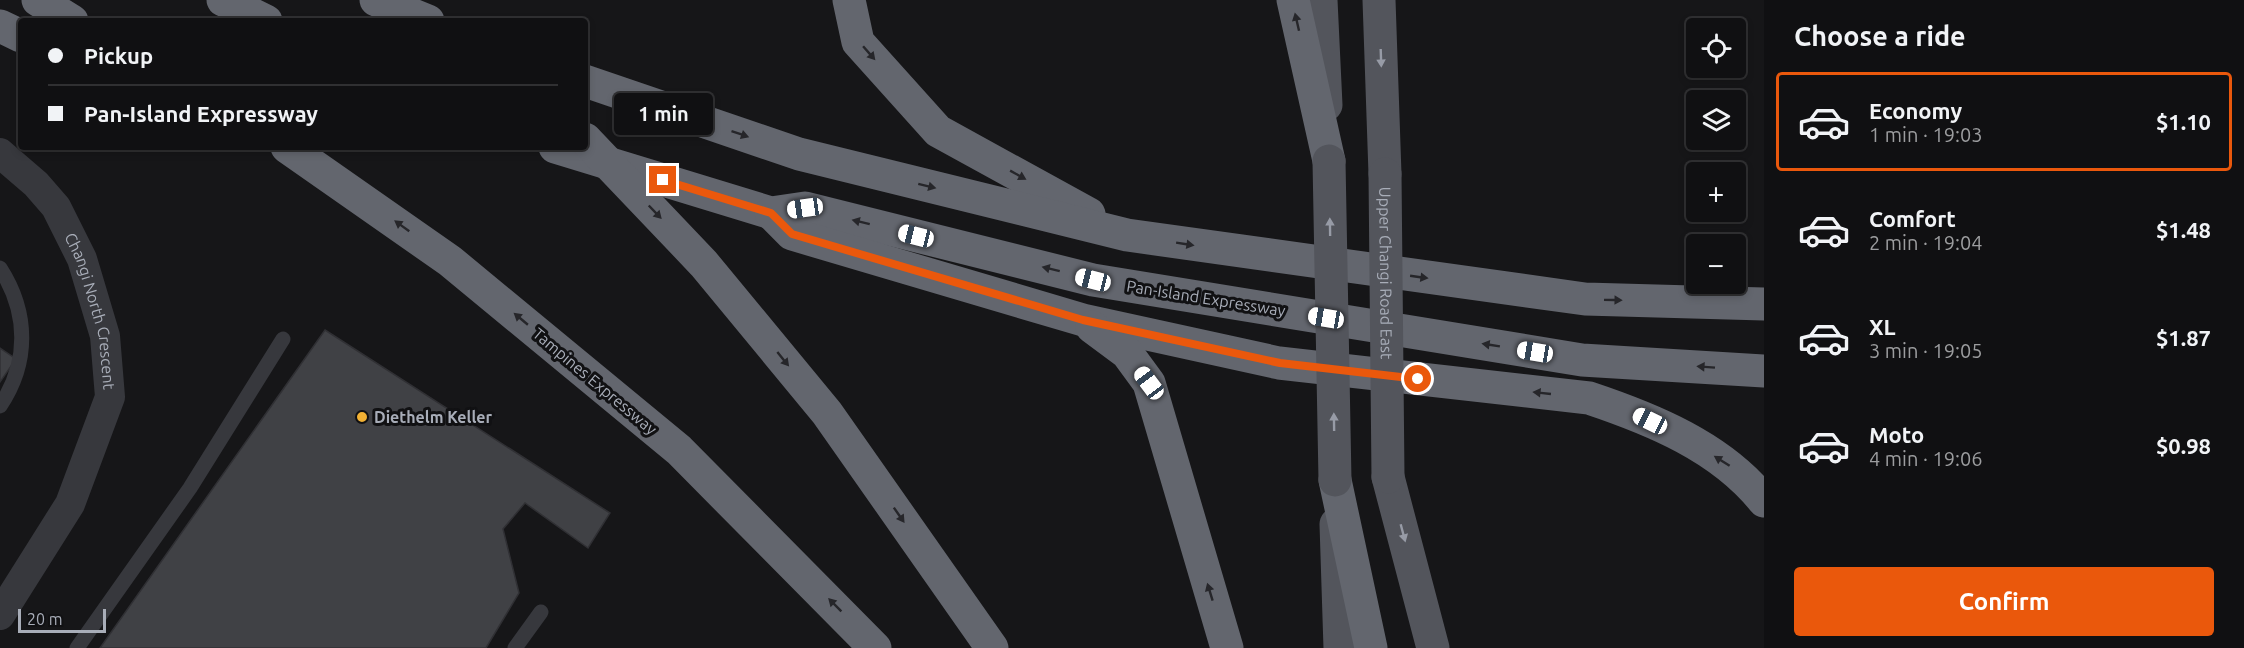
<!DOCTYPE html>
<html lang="en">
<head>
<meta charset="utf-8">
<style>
  body { margin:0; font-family:Ubuntu,sans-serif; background:#1e1e20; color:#f1f3f6; height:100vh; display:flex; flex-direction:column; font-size:22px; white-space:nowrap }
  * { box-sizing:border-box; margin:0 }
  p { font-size:20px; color:#9c9d9f }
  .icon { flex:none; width:33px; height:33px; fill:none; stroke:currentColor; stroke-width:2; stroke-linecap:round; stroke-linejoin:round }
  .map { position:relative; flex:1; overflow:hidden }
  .panel { display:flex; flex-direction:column; background:#101012; width:480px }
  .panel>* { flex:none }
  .hud { position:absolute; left:18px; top:18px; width:570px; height:132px; border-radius:6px; box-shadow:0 3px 9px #0003,0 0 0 2px #303032; display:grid; align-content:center; height:132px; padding:0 30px; background:#101012 }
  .buttons { position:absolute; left:1686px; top:18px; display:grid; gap:12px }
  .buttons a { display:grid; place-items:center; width:60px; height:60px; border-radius:6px; background:#101012; box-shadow:0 3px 9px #0003,0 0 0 2px #303032; font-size:30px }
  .scale { position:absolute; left:18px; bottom:15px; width:88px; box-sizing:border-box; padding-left:6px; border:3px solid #a8adb8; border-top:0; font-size:16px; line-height:21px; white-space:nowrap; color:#a8adb8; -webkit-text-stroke:4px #111113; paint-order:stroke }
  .end { position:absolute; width:27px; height:27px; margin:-14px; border:8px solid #ea580c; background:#fff; box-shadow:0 0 0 3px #fff }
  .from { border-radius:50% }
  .bubble { position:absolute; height:42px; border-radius:6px; background:#101012; box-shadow:0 3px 9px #0003,0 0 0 2px #303032; font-size:20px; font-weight:700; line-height:42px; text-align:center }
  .car { position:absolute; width:18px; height:36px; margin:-18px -9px; border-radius:8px; box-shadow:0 0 4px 2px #0007; background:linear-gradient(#fff 24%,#345 0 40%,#fff 0 76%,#345 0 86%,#fff 0) }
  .hud b { display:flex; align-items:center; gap:21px; height:57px; font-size:22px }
  .hud b+b { border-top:2px solid #303032 }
  .hud i { width:15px; height:15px; background:#f1f3f6 }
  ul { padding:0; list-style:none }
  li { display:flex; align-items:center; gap:18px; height:99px; margin:0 12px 9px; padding:0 18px; border:3px solid transparent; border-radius:6px }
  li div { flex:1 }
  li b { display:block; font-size:22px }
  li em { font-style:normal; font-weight:700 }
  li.current { border-color:#ea580c }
  li>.icon { width:54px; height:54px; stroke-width:1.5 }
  h2 { padding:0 30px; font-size:27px; line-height:72px }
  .action { display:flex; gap:12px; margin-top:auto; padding:12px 30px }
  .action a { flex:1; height:69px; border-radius:6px; background:#ea580c; color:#fff; font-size:24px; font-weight:700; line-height:69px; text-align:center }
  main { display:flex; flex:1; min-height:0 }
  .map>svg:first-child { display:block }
  .building { fill:#404145; stroke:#303034; stroke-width:1.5 }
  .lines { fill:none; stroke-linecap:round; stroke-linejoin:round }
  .lane { stroke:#37383d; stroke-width:15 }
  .street { stroke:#37383d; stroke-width:30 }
  .primary { stroke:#53555c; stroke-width:33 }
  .highway { stroke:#63666e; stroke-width:33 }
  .primary-bridge { stroke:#53555c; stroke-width:33 }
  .highway-bridge { stroke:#63666e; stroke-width:33 }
  .oneway { fill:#26262a }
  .oneway2 { fill:#979ba6 }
  .route { stroke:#ea580c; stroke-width:8 }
  .poi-dot { fill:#f2b134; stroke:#111113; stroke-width:2 }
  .labels { text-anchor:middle; stroke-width:6; stroke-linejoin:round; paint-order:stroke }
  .street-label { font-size:16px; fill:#a8adb8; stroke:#111113 }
  .poi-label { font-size:16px; font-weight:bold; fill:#a8adb8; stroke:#111113; text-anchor:start }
</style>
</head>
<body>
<main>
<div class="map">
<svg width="1764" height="648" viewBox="0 0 1764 648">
  <rect width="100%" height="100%" fill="#161618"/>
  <g class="building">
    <polygon points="325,330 610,513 588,548 525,503 503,529 519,593 486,648 100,648"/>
    <polygon points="0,348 16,359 0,382"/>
  </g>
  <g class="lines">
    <g class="lane">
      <path d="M0 268C29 313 29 363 0 406"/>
      <polyline points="77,648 190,488 283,339"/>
      <polyline points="515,648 541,612"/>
    </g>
    <path class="street" id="s1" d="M0 153 36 184 56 207 82 259 105 336 110 397 70 504 0 615"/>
    <g class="primary">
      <polyline points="1321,0 1326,105"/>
      <polyline points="1379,0 1385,174"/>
      <polyline points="1388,477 1433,648"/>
      <polyline points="1336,524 1340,648"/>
    </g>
    <g class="highway">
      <polyline points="38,0 72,21"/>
      <polyline points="223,0 266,21"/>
      <polyline points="376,0 428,21"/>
      <polyline points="849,0 858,42 938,131 1089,214"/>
      <polyline points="1293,0 1329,161"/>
      <polyline points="0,26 21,36"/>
      <polyline points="585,81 799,154 1127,235 1585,299 1764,304"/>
      <polyline points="287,147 450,261 679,450 875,648"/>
      <polyline points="555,147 771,213 805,208 1093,280 1582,360 1764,371"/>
      <path d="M771 213 792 234 1083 320 1279 363 1589 398C1652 419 1721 447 1764 501"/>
      <polyline points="1092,327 1127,353 1149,383 1227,648"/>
      <polyline points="1335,480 1371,648"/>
    </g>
    <g class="primary-bridge">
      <polyline points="1329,161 1335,480"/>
      <path id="s2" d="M1385 174 1388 477"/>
    </g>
    <polyline class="highway-bridge" points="585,139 704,264 827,413 992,648"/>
  </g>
  <defs><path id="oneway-solid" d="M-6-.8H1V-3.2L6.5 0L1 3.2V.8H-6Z" transform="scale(1.5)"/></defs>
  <g class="oneway">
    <use href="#oneway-solid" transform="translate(1297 22) rotate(-103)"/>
    <use href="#oneway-solid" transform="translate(869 53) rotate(49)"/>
    <use href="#oneway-solid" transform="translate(740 134) rotate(19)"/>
    <use href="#oneway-solid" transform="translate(1018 175) rotate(29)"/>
    <use href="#oneway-solid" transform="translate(927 186) rotate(14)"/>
    <use href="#oneway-solid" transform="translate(655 212) rotate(46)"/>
    <use href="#oneway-solid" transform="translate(861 222) rotate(-166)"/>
    <use href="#oneway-solid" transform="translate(402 226) rotate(-144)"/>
    <use href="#oneway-solid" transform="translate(1185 244) rotate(9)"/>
    <use href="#oneway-solid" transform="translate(1051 269) rotate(-166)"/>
    <use href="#oneway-solid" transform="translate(1419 277) rotate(8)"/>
    <use href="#oneway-solid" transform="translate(1613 300) rotate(1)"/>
    <use href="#oneway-solid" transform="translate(521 319) rotate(-140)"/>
    <use href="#oneway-solid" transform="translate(1491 345) rotate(-171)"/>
    <use href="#oneway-solid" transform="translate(783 359) rotate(51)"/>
    <use href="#oneway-solid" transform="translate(1706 367) rotate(-176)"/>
    <use href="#oneway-solid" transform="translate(1542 393) rotate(-174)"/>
    <use href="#oneway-solid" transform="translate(1722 461) rotate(-148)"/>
    <use href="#oneway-solid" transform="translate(899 515) rotate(55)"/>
    <use href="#oneway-solid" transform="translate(1210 592) rotate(-107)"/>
    <use href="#oneway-solid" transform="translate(835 605) rotate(-135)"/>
  </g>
  <g class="oneway2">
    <use href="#oneway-solid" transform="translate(1381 58) rotate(88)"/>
    <use href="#oneway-solid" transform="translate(1330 227) rotate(-91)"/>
    <use href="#oneway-solid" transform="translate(1334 422) rotate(-91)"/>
    <use href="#oneway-solid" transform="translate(1403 533) rotate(75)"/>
  </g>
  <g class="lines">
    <polyline class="route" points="663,180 771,213 792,234 1083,320 1280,363 1418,379"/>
  </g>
  <circle class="poi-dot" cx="362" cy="417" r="6"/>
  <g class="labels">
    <g class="street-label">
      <text dy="6" stroke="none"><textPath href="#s2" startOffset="99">Upper Changi Road East</textPath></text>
      <text transform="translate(1206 298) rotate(9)" y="6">Pan-Island Expressway</text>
      <text dy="6" stroke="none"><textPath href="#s1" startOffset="189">Changi North Crescent</textPath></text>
      <text transform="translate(595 381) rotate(40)" y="6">Tampines Expressway</text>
    </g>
    <g class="poi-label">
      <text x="374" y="423">Diethelm Keller</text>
    </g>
  </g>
</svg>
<div class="buttons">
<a><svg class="icon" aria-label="locate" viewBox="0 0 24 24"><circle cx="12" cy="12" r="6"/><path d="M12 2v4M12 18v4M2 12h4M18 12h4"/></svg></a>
<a><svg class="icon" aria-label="layers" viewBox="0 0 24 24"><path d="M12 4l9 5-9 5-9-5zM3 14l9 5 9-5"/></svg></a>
<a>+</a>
<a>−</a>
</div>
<div class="scale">20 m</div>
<i class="end from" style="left:1418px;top:379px"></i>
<i class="end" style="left:663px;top:180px"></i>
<div class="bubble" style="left:614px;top:93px;width:99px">1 min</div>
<i class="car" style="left:805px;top:208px;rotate:262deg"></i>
<i class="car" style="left:916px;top:236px;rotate:284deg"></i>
<i class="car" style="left:1093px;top:280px;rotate:284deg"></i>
<i class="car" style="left:1326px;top:318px;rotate:280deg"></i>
<i class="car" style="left:1535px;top:352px;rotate:279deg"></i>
<i class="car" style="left:1149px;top:383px;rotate:323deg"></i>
<i class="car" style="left:1650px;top:421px;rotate:296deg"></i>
<div class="hud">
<b><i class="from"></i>Pickup</b>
<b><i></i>Pan-Island Expressway</b>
</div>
</div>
<section class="panel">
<h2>Choose a ride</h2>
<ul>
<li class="current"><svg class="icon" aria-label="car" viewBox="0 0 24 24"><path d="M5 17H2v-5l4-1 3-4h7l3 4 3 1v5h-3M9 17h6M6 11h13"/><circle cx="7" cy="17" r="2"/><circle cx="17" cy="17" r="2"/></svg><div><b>Economy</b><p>1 min · 19:03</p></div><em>$1.10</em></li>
<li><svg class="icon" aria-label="car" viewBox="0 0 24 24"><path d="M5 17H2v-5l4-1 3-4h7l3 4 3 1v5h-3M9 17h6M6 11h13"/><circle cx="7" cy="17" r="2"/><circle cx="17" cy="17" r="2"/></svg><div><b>Comfort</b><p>2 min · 19:04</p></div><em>$1.48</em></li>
<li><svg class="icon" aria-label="car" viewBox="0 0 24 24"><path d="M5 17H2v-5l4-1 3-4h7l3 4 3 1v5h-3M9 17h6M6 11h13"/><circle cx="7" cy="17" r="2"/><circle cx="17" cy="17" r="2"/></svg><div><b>XL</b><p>3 min · 19:05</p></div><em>$1.87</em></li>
<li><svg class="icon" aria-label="car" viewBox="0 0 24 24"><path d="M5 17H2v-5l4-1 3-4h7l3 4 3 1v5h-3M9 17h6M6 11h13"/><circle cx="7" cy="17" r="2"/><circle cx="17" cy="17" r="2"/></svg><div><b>Moto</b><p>4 min · 19:06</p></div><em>$0.98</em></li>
</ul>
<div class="action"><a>Confirm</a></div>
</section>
</main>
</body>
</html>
